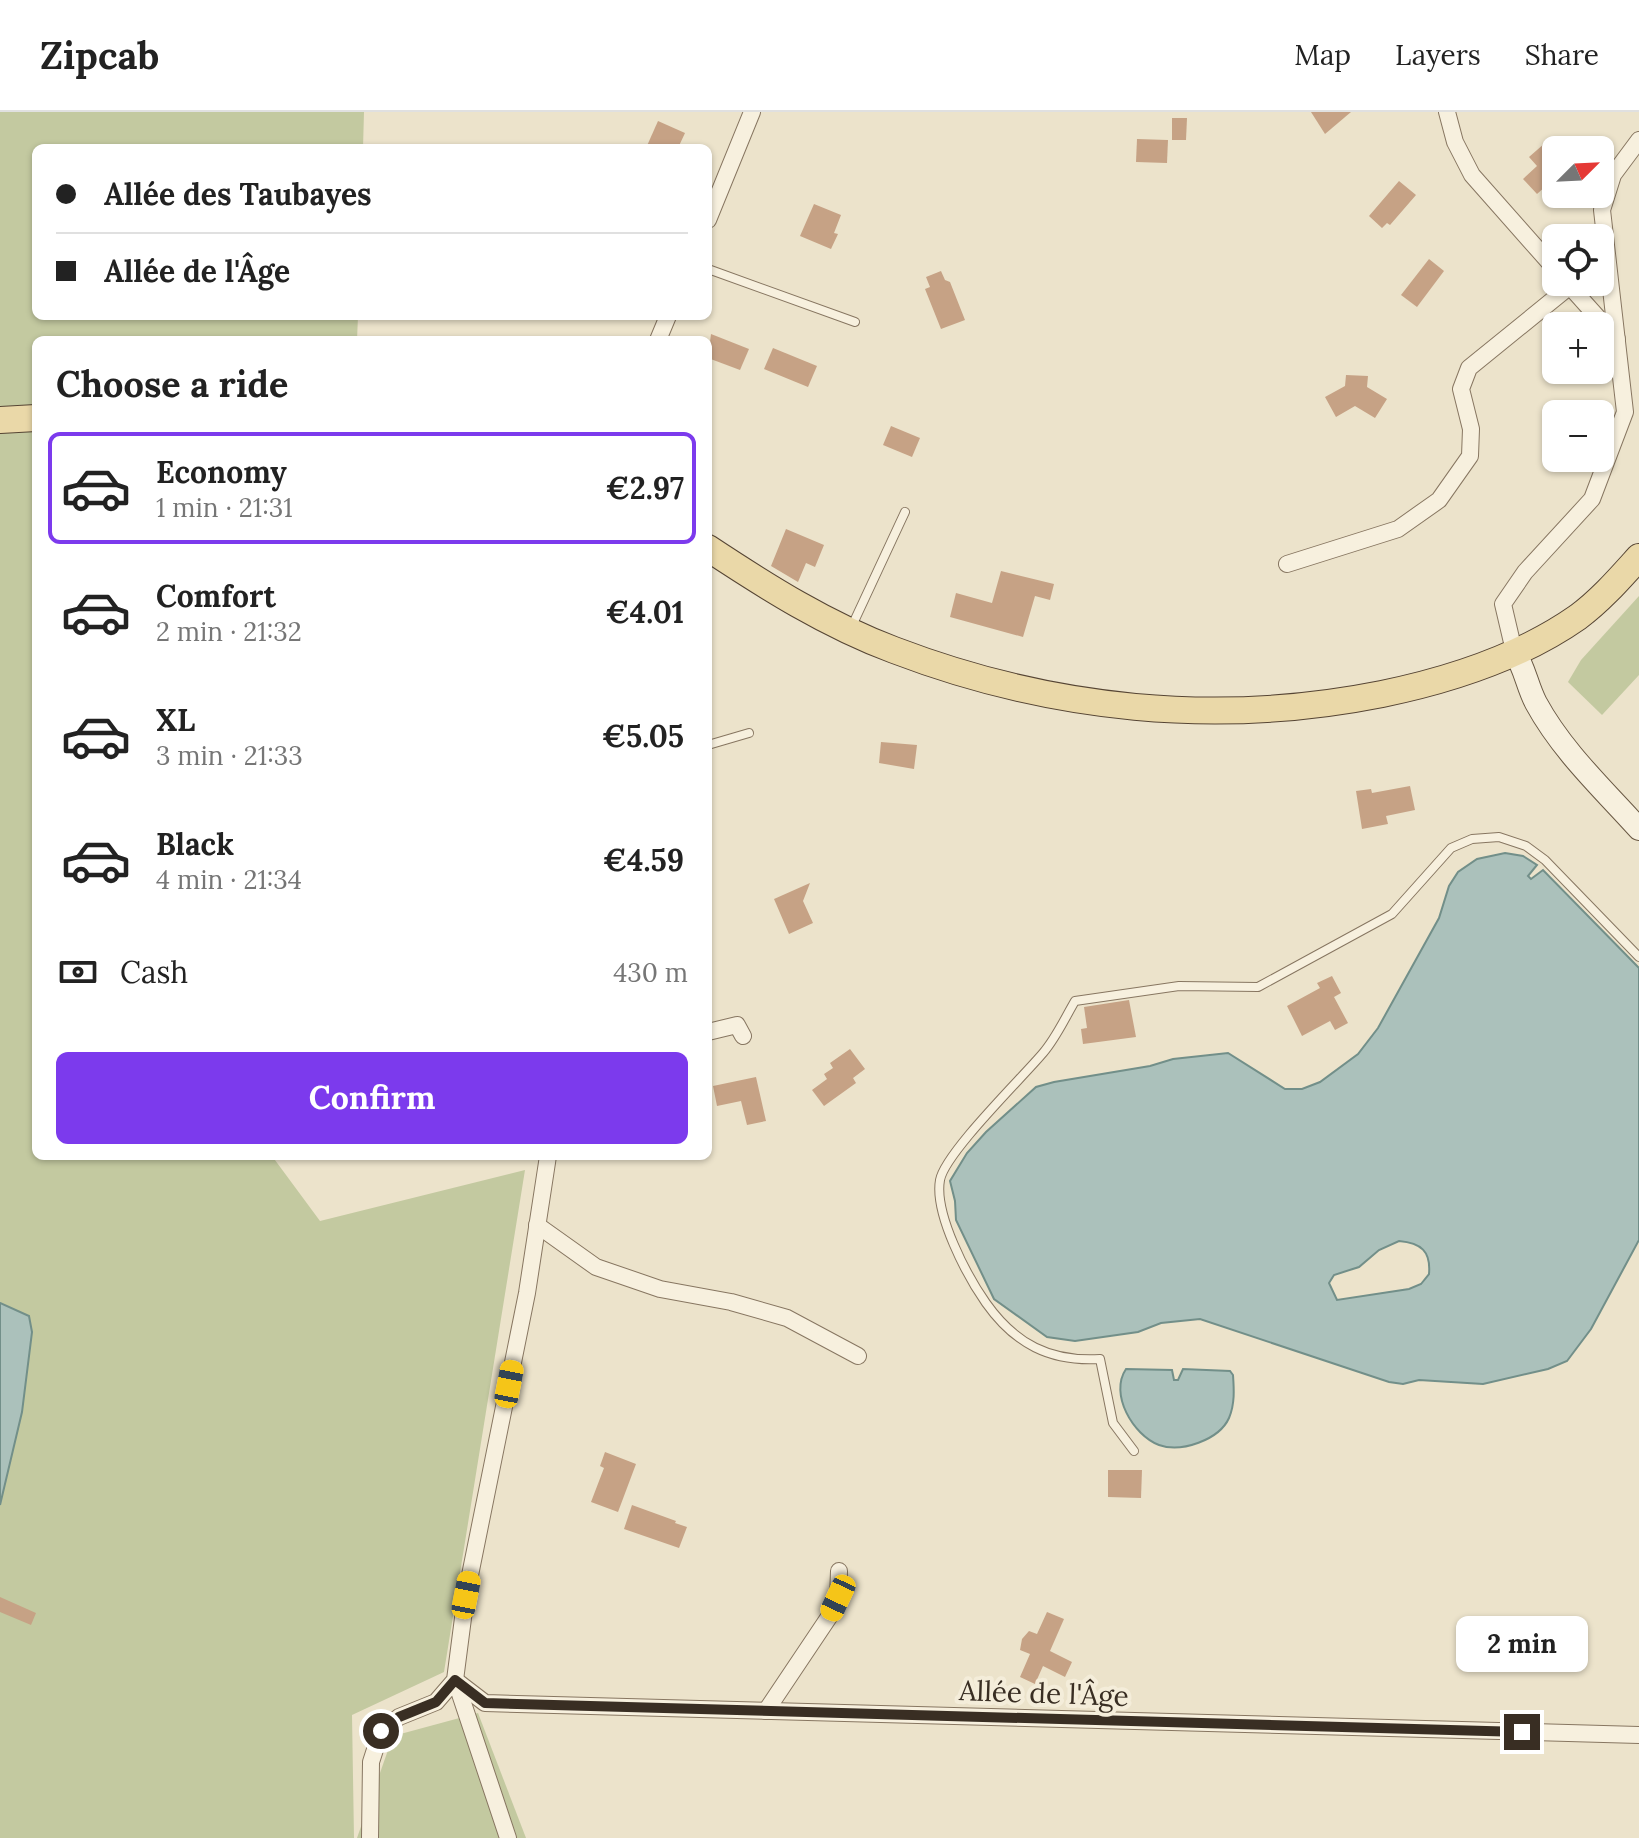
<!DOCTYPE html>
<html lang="en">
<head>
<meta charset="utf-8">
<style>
  body { margin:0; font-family:Lora,serif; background:#f6f6f6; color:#222; height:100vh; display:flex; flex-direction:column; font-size:30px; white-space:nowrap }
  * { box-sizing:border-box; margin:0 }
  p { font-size:26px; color:#767676 }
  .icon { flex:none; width:44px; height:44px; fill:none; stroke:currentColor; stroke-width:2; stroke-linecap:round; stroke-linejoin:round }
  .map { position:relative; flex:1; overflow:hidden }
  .panel { position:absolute; left:32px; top:224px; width:680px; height:824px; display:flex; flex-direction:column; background:#fff; border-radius:12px; box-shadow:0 2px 6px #0004 }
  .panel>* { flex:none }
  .hud { position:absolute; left:32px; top:32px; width:680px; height:176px; border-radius:12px; box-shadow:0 2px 6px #0004; display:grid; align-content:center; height:176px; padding:0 24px; background:#fff }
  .needle { width:52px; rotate:66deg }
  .fabs { position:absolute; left:1542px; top:24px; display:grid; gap:16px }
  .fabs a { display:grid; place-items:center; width:72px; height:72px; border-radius:12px; background:#fff; box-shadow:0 2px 6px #0004; font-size:40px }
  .end { position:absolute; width:36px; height:36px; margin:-18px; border:10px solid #392e23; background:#fff; box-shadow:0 0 0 4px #fff }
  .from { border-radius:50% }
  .bubble { position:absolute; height:56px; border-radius:12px; background:#fff; box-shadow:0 2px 6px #0004; font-size:26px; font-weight:800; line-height:56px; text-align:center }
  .car { position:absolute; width:24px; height:48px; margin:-24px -12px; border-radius:10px; box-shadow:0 0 6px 2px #0007; background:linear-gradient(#f5c518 24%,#345 0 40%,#f5c518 0 76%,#345 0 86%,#f5c518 0) }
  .hud b { display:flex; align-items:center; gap:28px; height:76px; font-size:30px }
  .hud b+b { border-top:2px solid #e0e0e0 }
  .hud i { width:20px; height:20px; background:#222 }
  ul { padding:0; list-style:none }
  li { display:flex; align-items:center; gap:24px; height:112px; margin:0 16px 12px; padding:0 8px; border:4px solid transparent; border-radius:12px }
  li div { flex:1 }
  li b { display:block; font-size:30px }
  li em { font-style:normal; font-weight:800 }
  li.active { border-color:#7c3aed }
  li>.icon { width:72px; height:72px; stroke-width:1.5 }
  h2 { padding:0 24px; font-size:36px; line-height:96px }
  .pay { display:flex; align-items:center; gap:20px; height:88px; padding:0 24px; font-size:30px }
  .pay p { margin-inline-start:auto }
  .primary-button { display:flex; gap:16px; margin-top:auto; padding:16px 24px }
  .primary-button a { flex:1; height:92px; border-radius:12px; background:#7c3aed; color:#fff; font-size:32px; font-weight:800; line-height:92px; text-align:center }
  header { display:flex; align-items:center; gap:48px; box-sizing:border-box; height:112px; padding:0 40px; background:#fff; border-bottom:2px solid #e0e0e0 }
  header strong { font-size:38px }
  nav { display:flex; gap:44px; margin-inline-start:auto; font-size:28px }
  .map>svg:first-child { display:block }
  .green { fill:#c3c9a0 }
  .water { fill:#abc1bb; stroke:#728f89; stroke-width:2; fill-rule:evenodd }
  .building { fill:#c6a285 }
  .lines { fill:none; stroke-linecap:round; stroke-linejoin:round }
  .lane-casing { stroke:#877661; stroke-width:10 }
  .street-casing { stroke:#877661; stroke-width:18 }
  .secondary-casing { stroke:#695843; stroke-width:24 }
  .primary-casing { stroke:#564534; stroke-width:28 }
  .lane { stroke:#f7f0de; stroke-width:8 }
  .street { stroke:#f7f0de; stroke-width:16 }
  .secondary { stroke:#f7f0de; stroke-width:22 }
  .primary { stroke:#ead8a8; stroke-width:26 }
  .route { stroke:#392e23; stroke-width:10 }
  .labels { text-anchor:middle; stroke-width:8; stroke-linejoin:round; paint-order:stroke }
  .street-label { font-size:28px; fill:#392e23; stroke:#f4edda }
</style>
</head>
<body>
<header>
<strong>Zipcab</strong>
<nav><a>Map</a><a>Layers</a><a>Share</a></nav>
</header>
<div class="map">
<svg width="1639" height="1726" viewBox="0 0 1639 1726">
  <rect width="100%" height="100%" fill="#ece3cb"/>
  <g class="green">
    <polygon points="0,0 364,0 363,36 36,36 36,204 358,204 357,228 36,228 36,1044 272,1044 320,1109 525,1058 444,1560 352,1603 354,1726 0,1726"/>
    <polygon points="1639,484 1639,563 1602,603 1568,570 1581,548"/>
    <polygon points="478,1601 526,1726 357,1726 393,1624"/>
  </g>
  <g class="water">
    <path d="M1505 741 1523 744 1537 753 1528 764 1531 767 1543 758 1639 856V1128L1591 1217 1567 1249 1548 1257 1483 1272 1419 1268 1403 1272 1389 1270 1200 1207 1161 1211 1138 1220 1075 1229 1047 1225 994 1187 956 1108 955 1089 950 1069 967 1041 986 1020 1036 975 1054 970 1150 954 1173 947 1228 941 1285 977H1302L1320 970 1358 942 1378 916 1439 806 1449 774 1458 760 1477 747ZM1399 1129C1421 1131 1431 1139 1429 1162L1421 1172 1409 1177 1337 1188 1329 1171 1334 1163 1359 1155 1379 1138Z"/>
    <polygon points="0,1191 29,1204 32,1220 22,1300 0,1393"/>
    <path d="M1126 1257 1172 1258 1174 1268H1178L1183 1257 1230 1259 1233 1263C1234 1277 1235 1292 1229 1306 1219 1328 1181 1341 1159 1333 1133 1323 1109 1282 1126 1257Z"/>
  </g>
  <g class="building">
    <polygon points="1311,0 1351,0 1325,22"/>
    <polygon points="1172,6 1187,6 1186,28 1172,28"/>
    <polygon points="658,9 685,21 678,36 646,36"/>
    <polygon points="1137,27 1168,28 1167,51 1136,50"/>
    <polygon points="1545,31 1556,43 1556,85 1546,74 1537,82 1523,67 1537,54 1529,45"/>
    <polygon points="1399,69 1416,83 1390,113 1387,111 1382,116 1369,104"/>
    <polygon points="814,92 841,103 834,121 838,122 831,137 800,124"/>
    <polygon points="1429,147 1444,159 1417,195 1401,183"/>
    <polygon points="941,159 945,168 950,170 965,208 941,217 925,177 930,175 926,165"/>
    <polygon points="711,222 749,237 740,258 708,246"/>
    <polygon points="773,236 817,254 808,275 764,257"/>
    <polygon points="1346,263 1368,264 1367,275 1387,287 1375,306 1355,294 1336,305 1325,285 1345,274"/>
    <polygon points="891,314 920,326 912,345 883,333"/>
    <polygon points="786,417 824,433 815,455 806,451 798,470 771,454"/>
    <polygon points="1001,459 1054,472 1050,488 1035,484 1023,525 950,505 956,481 992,491"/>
    <polygon points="881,630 917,633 914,657 879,651"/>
    <polygon points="1410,674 1415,698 1386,704 1388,712 1362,717 1356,679 1371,677 1372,681"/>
    <polygon points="810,771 803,789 813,811 789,822 774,787"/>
    <polygon points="1332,864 1341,881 1334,885 1348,911 1335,918 1330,909 1302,924 1287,894 1320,876 1317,871"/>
    <polygon points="1129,888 1136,925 1083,932 1081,917 1087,916 1084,895"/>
    <polygon points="850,937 865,957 853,966 856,971 824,994 812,978 827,967 824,962 833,956 830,951"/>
    <polygon points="756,965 766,1009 747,1013 741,989 717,994 713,974"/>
    <polygon points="605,1340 636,1352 618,1400 591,1390 604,1356 600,1354"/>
    <polygon points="1108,1358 1142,1358 1141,1386 1108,1385"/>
    <polygon points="632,1393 676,1409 675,1411 687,1415 679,1436 624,1417"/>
    <polygon points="0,1485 36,1501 31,1513 0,1500"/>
    <polygon points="1047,1500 1064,1507 1050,1539 1072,1550 1065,1565 1043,1554 1035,1572 1020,1565 1030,1542 1020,1538 1022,1527 1029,1519 1037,1522"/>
  </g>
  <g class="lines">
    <g class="lane-casing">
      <g id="lane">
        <polyline points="708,157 855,210"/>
        <polyline points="851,516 905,400"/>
        <polyline points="708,633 749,621"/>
        <path d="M1134 1339 1113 1311 1100 1247C1050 1250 1015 1232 986 1191 967 1164 934 1102 940 1068 945 1041 1022 966 1043 941 1056 926 1065 906 1075 889L1179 874 1258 875 1392 802 1451 736 1472 727 1499 725 1526 734 1545 748 1639 845"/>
      </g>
    </g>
    <g class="street-casing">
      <g id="street">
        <polyline points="1447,0 1455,30 1472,63 1556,158"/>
        <polyline points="708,108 752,0"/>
        <polyline points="1566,170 1617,227"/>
        <polyline points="658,228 668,204"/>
        <polyline points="1287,452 1398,417 1439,388 1470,344 1471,317 1461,277 1469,256 1570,174"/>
        <polyline points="1514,539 1503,492 1525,460 1592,387 1625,300 1602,98 1613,63 1639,28"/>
        <polyline points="708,920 737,913 743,924"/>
        <polyline points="537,1113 596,1155 660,1177 731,1190 787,1206 858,1244"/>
        <polyline points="455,1568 485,1591 1639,1623"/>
        <polyline points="456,1570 508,1726"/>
        <polyline points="766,1599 831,1502 838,1486 839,1459"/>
        <polyline points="370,1726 371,1650 381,1619 399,1605 436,1590 455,1568 466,1483 527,1181 548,1044"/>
      </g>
    </g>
    <g class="secondary-casing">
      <path id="secondary" d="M1514 539C1525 556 1527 574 1536 591 1562 639 1603 677 1639 717"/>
    </g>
    <g class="primary-casing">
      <g id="primary">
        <polyline points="0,308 36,306"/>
        <path d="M708 436C767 475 827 513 894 538 1051 598 1217 615 1382 582 1450 568 1521 545 1578 505 1601 488 1620 466 1639 445"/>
      </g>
    </g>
    <use href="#lane" class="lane"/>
    <use href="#street" class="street"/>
    <use href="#secondary" class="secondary"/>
    <use href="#primary" class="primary"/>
  </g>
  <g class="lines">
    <polyline class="route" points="381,1619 399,1605 436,1590 455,1568 485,1591 1522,1620"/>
  </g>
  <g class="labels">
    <g class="street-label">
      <text transform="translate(1044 1581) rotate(2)" y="10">Allée de l'Âge</text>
    </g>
  </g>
</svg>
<div class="fabs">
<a><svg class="needle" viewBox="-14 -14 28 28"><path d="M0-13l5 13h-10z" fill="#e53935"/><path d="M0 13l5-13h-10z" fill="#767676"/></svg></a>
<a><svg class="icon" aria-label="locate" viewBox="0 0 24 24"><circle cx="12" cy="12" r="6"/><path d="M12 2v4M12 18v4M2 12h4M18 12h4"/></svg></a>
<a>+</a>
<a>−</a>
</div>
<i class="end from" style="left:381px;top:1619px"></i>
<i class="end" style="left:1522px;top:1620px"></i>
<div class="bubble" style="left:1456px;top:1504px;width:132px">2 min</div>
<i class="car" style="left:509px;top:1272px;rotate:11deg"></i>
<i class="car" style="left:466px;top:1483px;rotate:11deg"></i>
<i class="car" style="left:838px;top:1486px;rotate:205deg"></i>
<div class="hud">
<b><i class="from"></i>Allée des Taubayes</b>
<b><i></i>Allée de l'Âge</b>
</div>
<section class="panel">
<h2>Choose a ride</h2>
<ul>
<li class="active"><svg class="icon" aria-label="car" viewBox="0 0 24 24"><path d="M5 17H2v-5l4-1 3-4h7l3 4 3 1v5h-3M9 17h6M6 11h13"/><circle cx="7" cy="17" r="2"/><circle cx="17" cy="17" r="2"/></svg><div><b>Economy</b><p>1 min · 21:31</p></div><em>€2.97</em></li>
<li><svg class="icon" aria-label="car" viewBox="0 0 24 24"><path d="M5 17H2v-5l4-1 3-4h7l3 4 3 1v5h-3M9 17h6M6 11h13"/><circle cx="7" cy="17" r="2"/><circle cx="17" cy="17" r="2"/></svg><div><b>Comfort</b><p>2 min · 21:32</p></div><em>€4.01</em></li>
<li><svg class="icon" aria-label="car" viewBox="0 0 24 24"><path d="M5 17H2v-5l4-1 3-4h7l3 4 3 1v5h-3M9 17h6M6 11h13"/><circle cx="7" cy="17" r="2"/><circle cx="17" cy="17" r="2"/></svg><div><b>XL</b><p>3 min · 21:33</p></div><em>€5.05</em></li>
<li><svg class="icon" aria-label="car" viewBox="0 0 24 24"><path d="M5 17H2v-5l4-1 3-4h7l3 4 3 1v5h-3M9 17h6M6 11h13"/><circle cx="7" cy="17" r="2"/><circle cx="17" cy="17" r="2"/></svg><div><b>Black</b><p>4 min · 21:34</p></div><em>€4.59</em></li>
</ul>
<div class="pay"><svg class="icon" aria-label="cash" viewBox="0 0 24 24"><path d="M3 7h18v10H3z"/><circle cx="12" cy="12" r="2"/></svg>Cash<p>430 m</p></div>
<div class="primary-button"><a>Confirm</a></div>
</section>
</div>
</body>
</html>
